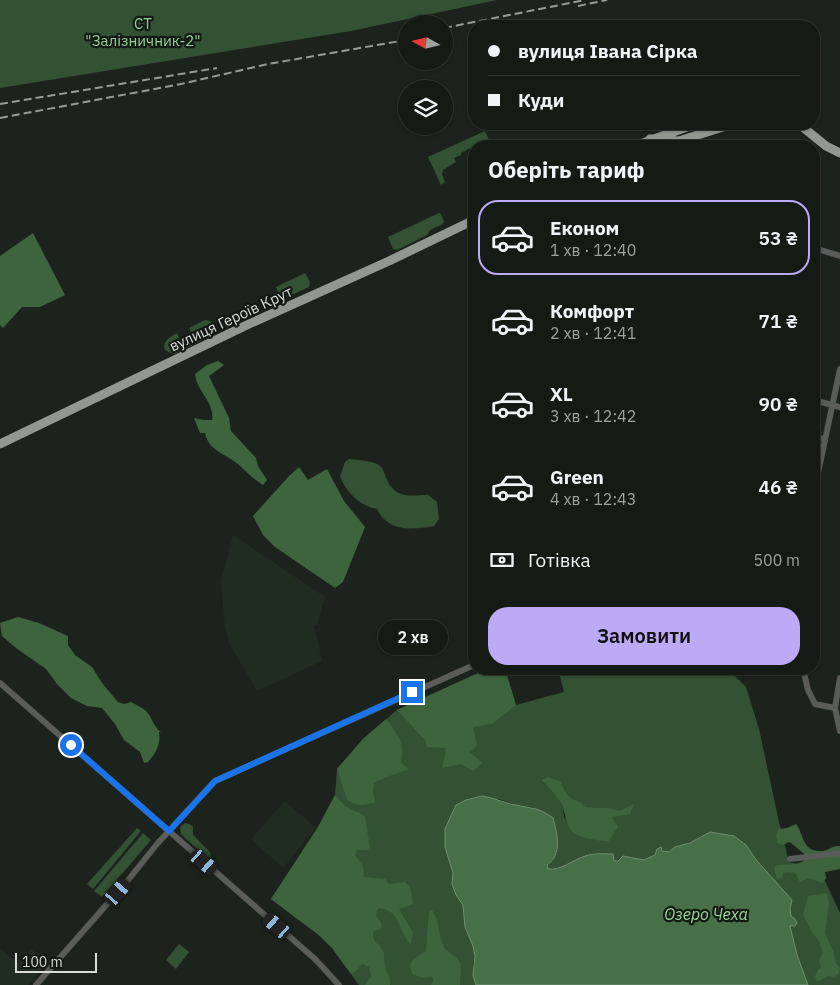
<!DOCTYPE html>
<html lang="uk">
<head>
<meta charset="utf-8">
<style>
  body { margin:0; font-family:"IBM Plex Sans",sans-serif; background:#222722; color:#f1f3f6; height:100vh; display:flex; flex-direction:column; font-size:19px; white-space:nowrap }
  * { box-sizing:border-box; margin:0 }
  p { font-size:16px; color:#9da1a0 }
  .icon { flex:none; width:28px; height:28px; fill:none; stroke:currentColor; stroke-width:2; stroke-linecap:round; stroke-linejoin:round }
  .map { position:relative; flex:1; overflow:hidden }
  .sheet { position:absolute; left:468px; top:140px; width:352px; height:535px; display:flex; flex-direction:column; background:#151a15; border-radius:20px; box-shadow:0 1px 4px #0004,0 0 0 1px #343834 }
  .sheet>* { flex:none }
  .top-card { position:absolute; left:468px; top:20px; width:352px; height:110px; border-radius:20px; box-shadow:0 1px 4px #0004,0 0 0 1px #343834; display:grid; align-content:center; height:110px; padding:0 20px; background:#151a15 }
  .needle { width:32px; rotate:278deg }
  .controls { position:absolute; left:398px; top:15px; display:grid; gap:10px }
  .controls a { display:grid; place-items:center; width:55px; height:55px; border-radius:50%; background:#151a15; box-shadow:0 1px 4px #0004,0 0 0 1px #343834; font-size:25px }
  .scale { position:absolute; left:15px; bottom:12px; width:82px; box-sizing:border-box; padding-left:5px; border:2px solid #d7dcd7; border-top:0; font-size:14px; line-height:18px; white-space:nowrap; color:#d7dcd7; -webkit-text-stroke:4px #131a13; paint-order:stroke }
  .end { position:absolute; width:22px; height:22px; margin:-11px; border:6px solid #1a73e8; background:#fff; box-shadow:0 0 0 2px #fff }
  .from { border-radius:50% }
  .bubble { position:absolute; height:35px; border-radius:18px; background:#151a15; box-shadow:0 1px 4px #0004,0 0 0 1px #343834; font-size:16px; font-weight:600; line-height:35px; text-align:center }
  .car { position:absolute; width:15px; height:30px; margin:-15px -8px; border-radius:6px; box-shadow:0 0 4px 1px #0007; background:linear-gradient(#222 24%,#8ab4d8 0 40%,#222 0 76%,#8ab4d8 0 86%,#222 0) }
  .top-card b { display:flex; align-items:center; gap:18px; height:48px; font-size:19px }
  .top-card b+b { border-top:1px solid #343834 }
  .top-card i { width:12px; height:12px; background:#f1f3f6 }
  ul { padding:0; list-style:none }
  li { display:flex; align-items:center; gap:15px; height:75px; margin:0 10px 8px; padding:0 10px; border:2px solid transparent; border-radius:20px }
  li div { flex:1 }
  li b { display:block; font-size:19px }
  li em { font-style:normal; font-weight:600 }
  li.selected { border-color:#bcaaf6 }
  li>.icon { width:45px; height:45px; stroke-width:1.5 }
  h2 { padding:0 20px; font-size:22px; line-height:60px }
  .pay { display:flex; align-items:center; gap:12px; height:55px; padding:0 20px; font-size:19px }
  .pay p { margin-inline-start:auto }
  .cta { display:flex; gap:10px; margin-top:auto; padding:10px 20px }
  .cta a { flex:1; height:58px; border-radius:20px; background:#bcaaf6; color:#111; font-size:20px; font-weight:600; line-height:58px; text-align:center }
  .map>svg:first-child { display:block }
  .built { fill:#212c20 }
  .green { fill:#335133; fill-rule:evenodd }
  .forest { fill:#3d643d }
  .water { fill:#476f48; stroke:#729073 }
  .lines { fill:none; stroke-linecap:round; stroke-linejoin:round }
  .minor { stroke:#595c59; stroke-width:6 }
  .major { stroke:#909890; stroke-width:9 }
  .rail { stroke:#969c96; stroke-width:2; stroke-dasharray:8 4; stroke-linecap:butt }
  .route { stroke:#1a73e8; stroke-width:6 }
  .labels { text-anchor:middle; stroke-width:4.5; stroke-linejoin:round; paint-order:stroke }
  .park-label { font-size:15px; fill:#94d194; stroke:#131a13 }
  .street-label { font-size:15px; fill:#d7dcd7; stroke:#131a13 }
  .water-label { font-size:16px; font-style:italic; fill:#9dda9d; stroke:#131a13 }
</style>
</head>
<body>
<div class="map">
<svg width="840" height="985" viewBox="0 0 840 985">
  <rect width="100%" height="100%" fill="#1c231c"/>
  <g class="built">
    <polygon points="233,535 325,597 317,625 314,625 322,661 257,691 229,643 225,628 221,582"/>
    <polygon points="285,801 316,828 283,868 251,839"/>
    <polygon points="0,948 18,963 31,949 47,963 28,985 0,985"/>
  </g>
  <g class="green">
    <polygon points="0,0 497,0 351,31 0,88"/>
    <polygon points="485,131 492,146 474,146 474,153 472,154 470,148 461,153 461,155 454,158 456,162 443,170 442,174 445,182 441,185 428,157"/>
    <polygon points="439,213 441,214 444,222 443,224 430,230 427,235 397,250 393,249 388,237"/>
    <polygon points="305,273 310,282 309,287 285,298 280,297 276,287"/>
    <path d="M205 320C215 321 217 326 214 334L175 354C156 350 165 339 177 333L183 346 195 340 189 328Z"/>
    <path d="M349 459C357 460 375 461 380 466 384 469 385 476 387 480 397 500 410 495 428 495L437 502 439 519 434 526C412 530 388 532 377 509 360 506 346 492 340 476L345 462Z"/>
    <path d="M487 669H505L516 705 564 692 558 669H728L746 687 759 729 779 822 789 862 820 870 840 913V985H808L797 955 790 926 795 919 791 916 790 908 792 900 757 861 746 845 734 836 710 832 690 843 675 847 669 852 662 851 661 848 657 849 655 855 644 860 623 856C611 868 609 855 598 854 595 853 593 855 590 855 576 858 562 871 548 869L547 865C564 854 557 834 553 818L532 807 519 806 499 799 451 818 445 829V847L453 873 452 884 456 895 463 905 465 927 473 946 475 956 473 965 476 985H359L332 948 320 936 271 899 318 827 335 795 337 769 363 739 397 710ZM541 781 573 800 581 802 584 806C596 809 607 806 619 812L633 804 612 817 592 838 577 835 564 817 563 809 559 798Z"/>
    <polygon points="185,823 189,824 193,827 193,835 210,852 211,858 207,858 181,834 180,827"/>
    <polygon points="137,828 141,831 93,889 87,884"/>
    <polygon points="143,833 151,840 102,897 94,891"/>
    <polygon points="179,944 189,952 176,969 166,960"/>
  </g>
  <g class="forest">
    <polygon points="33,233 65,295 40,307 22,307 3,328 0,325 0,256"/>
    <path d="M218 361 224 365 209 376 229 418 231 431 256 458 258 466 267 480 263 485C253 479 247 472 239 465 227 454 209 452 205 433H200L194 418 203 420H212C215 402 197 392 195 374L207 365Z"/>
    <polygon points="299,467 308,480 327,469 344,501 365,527 343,582 335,588 275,547 263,535 253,516 289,476"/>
    <path d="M18 617 39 623 68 636V645L75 655 92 667 102 683 118 702 124 704 131 702C136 705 142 707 146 711 153 718 152 725 161 732H159C161 744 156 753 148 762L144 763 140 752 124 740 115 724 102 708 87 706 71 698 57 684 46 669 16 648 2 636 0 623Z"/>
    <polygon points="487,669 505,669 516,705 492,724 473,727 477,745 470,752 482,763 473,771 461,764 442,768 446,748 427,747 425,740 397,710"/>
    <path d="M386 719C398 735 405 741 401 762L409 769 387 777 374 783 373 792 375 802C364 806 357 806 347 800L337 769 363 739Z"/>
    <path d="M548 777 561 782C565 793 568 799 581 802L584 806C596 809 607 806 619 811L634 804 630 814 612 817 618 827 608 842C598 840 586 839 577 835 567 830 566 817 563 808 559 796 549 789 541 780Z"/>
    <path d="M335 795 345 806 365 816 370 848 367 850H357L355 855 363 866 364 877 385 879 389 884 405 882 410 887 413 903 411 905 399 909 413 933 411 945C397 930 402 911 379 908L377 910 376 916C380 920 383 923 381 929L374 931C370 941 379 943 383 951 385 955 384 962 385 967 387 976 391 973 390 985H365L371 977 369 967 362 964 357 970 351 974 332 948 320 936 271 899 318 827Z"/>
    <path d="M796 824C804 834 802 852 821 851 828 851 833 845 840 846V869L825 872 826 878 823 883 808 878 800 882 795 873 789 872 783 873 782 878 777 879 774 869 775 866C786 863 800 867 808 857L791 843 788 842 783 845 777 843 776 835 778 829 787 828Z"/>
    <polygon points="827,893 829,903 825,933 834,953 835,962 840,968 839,973 834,977 828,976 817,982 815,976 818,970 821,968 819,960 823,953 819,941 811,931 803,914 808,896"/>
    <path d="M432 910 437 919 439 932 444 948 457 958 461 965 460 985H431L433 980 432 977 423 978 413 975C406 962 415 958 426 951L429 911Z"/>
  </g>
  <path class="water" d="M482 796C495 798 507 804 520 806 537 809 538 808 553 818 557 834 563 854 547 865L548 869C560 871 573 860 585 856 594 853 603 854 613 854L614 861H618L623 856 644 860 655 855 657 849 661 847 662 851 669 852 675 847 690 843 710 832 734 836 746 845 757 861 792 900 790 908 791 916 795 919 797 923 795 926H790L797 955 808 985H476L473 975 475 956 473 946 465 927 463 905 456 895 452 884 453 873 445 847V829L456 805 466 800Z"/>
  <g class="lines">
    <g class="minor">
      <polyline points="814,221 817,221"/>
      <polyline points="814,248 840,256"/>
      <polyline points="814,400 840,407"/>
      <polyline points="814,437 825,439"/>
      <polyline points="814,492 840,369"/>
      <polyline points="803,669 808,690 815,704 835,708"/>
      <polyline points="840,678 835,708 840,731"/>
      <polyline points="0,683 315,959 339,985"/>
      <polyline points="790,859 840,853"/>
      <polyline points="36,985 129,879 157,844 215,781 474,665"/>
    </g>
    <g class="major">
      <polyline points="799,124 826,146 840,153"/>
      <polyline points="650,139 679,141 732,124"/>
      <polyline points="635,146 695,124"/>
      <polyline points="0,444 249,324 389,261 474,220"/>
    </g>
    <g class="rail">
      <polyline points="578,6 607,0"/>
      <polyline points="444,28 585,0"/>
      <polyline points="0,104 217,68"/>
      <polyline points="0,118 181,84 268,64 406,40"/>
    </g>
  </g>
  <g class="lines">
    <polyline class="route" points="71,745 169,831 215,781 412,692"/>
  </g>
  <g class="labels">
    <g class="park-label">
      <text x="143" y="29">СТ<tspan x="143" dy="17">"Залізничник-2"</tspan></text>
    </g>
    <g class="street-label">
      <text transform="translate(231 319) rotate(-25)" y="5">вулиця Героїв Крут</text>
    </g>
    <g class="water-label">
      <text x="706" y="920">Озеро Чеха</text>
    </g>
  </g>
</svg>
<div class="controls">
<a><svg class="needle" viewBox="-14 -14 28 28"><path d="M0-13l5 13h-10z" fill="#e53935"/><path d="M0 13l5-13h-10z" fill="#9da1a0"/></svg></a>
<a><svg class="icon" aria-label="layers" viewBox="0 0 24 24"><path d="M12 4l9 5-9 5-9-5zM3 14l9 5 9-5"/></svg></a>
</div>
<div class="scale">100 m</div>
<i class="end from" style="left:71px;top:745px"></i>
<i class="end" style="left:412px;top:692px"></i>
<div class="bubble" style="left:378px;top:620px;width:70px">2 хв</div>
<i class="car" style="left:204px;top:862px;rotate:131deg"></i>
<i class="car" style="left:118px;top:892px;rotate:41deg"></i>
<i class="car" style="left:277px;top:926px;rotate:311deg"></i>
<div class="top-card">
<b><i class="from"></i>вулиця Івана Сірка</b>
<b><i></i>Куди</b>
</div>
<section class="sheet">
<h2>Оберіть тариф</h2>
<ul>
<li class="selected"><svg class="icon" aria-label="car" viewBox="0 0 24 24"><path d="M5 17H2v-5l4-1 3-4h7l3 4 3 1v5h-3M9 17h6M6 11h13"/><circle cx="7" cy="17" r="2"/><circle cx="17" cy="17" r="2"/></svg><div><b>Економ</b><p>1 хв · 12:40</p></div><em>53 ₴</em></li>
<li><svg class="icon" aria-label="car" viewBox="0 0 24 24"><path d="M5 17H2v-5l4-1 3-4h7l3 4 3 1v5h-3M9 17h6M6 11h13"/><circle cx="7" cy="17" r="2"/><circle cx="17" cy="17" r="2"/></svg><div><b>Комфорт</b><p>2 хв · 12:41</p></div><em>71 ₴</em></li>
<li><svg class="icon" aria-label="car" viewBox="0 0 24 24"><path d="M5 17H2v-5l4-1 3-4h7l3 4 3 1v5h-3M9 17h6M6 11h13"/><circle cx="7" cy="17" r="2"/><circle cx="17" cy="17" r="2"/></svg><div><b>XL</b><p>3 хв · 12:42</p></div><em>90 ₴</em></li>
<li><svg class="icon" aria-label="car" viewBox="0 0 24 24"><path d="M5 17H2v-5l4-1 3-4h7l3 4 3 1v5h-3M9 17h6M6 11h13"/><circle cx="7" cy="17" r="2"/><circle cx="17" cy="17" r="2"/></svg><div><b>Green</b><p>4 хв · 12:43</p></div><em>46 ₴</em></li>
</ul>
<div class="pay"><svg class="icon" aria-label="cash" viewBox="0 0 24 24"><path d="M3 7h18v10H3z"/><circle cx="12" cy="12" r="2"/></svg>Готівка<p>500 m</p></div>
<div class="cta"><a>Замовити</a></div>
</section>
</div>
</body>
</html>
